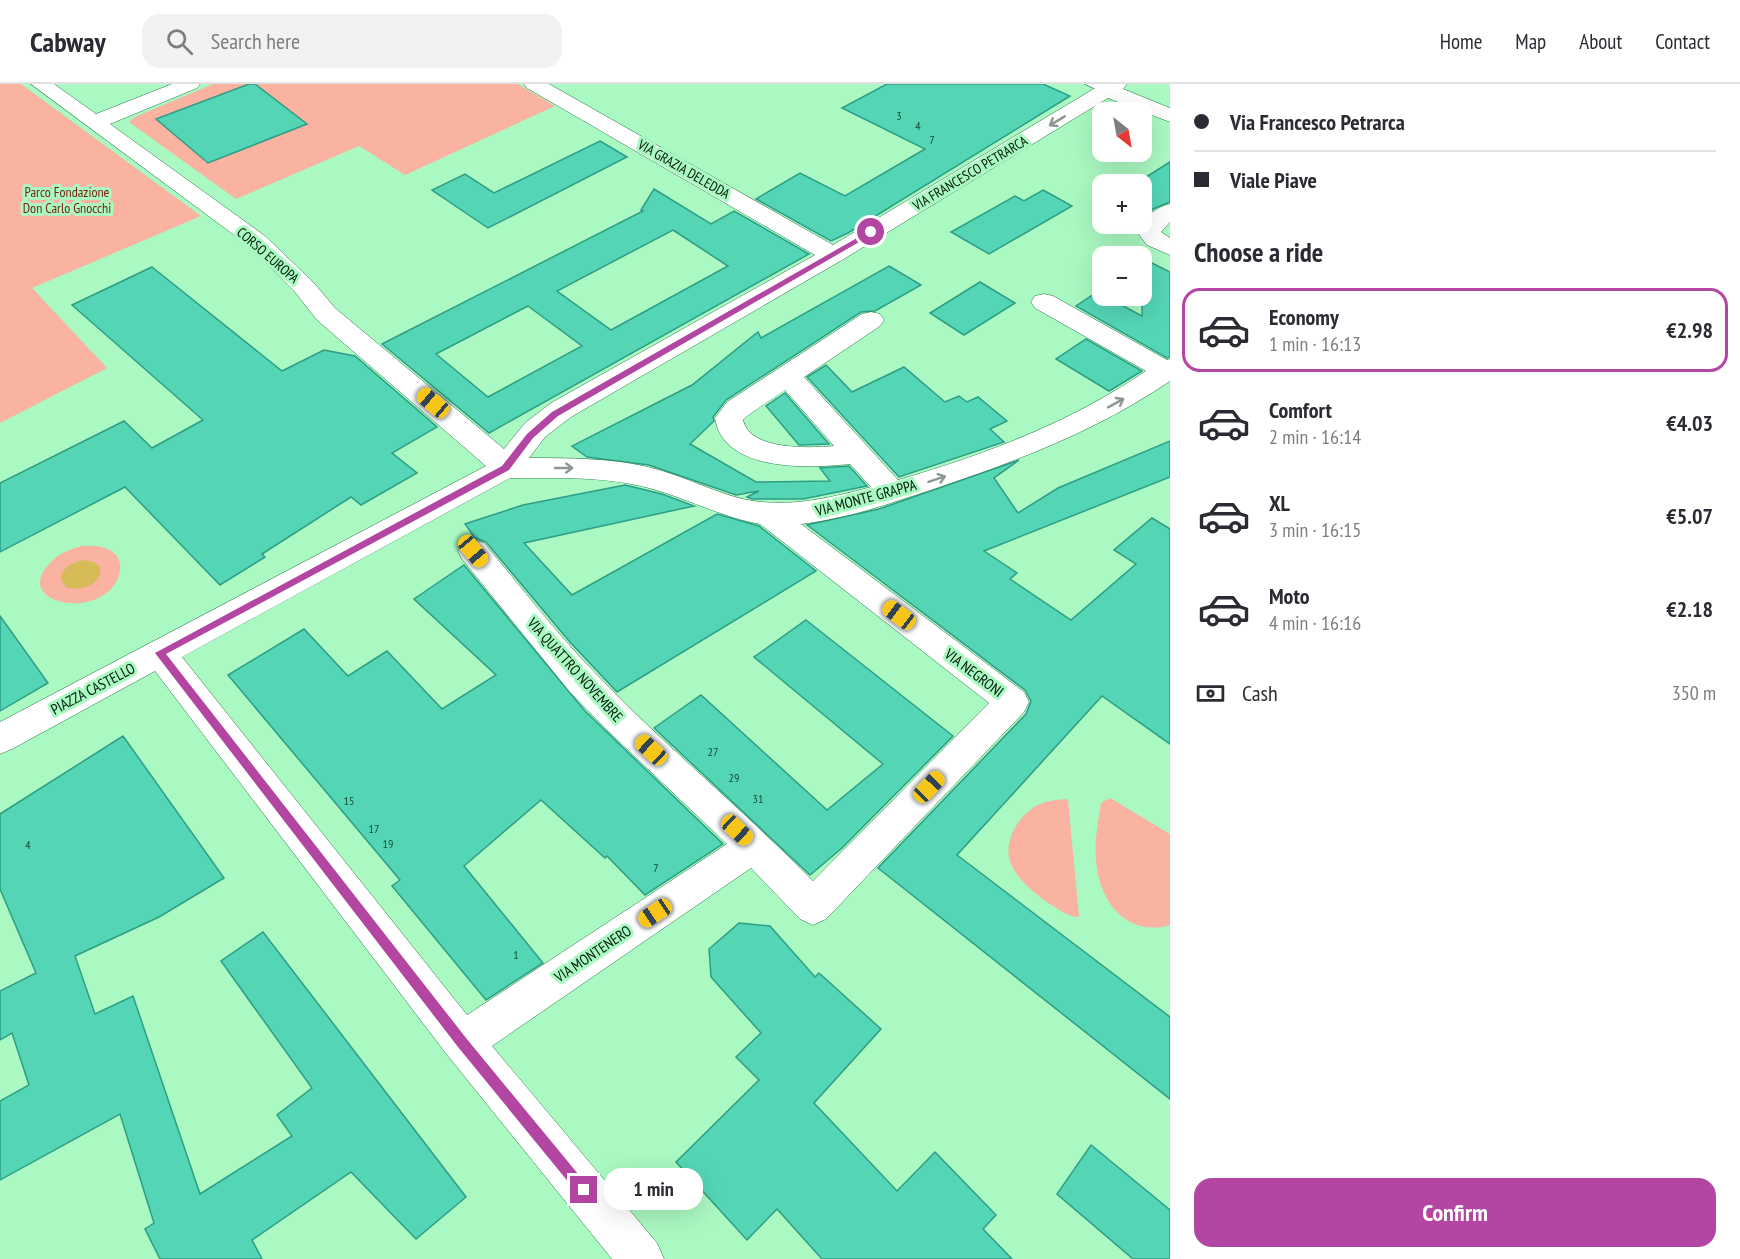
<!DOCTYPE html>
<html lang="en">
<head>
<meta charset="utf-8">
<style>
  body { margin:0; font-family:"PT Sans Narrow",sans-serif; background:#f2f2f3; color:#2b2b33; height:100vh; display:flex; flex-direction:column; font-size:22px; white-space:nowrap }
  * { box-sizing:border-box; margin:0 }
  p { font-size:20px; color:#7c7c81 }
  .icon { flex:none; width:33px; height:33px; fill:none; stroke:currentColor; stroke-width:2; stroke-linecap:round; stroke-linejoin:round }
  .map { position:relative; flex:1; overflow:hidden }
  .side { display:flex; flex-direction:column; background:#fff; width:570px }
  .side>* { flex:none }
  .banner { display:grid; align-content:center; height:132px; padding:0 24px; background:#fff }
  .needle { width:39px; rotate:149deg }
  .controls { position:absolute; left:1092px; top:18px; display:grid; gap:12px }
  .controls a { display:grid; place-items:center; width:60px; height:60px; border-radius:12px; background:#fff; box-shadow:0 6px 24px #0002; font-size:30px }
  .end { position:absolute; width:27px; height:27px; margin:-14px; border:8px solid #b345a3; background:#fff; box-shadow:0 0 0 3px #fff }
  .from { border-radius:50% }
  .bubble { position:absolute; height:42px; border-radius:18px; background:#fff; box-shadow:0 6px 24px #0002; font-size:20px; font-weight:700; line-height:42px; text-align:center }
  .car { position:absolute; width:18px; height:36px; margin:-18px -9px; border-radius:8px; box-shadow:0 0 4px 2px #0007; background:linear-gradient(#f5c518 24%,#345 0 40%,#f5c518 0 76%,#345 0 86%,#f5c518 0) }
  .banner b { display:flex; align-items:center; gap:21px; height:57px; font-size:22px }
  .banner b+b { border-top:2px solid #e1e1e2 }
  .banner i { width:15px; height:15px; background:#2b2b33 }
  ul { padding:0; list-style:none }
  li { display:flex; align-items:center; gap:18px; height:84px; margin:0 12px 9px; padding:0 12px; border:3px solid transparent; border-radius:18px }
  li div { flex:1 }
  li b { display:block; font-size:22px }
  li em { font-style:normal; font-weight:700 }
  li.selected { border-color:#b345a3 }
  li>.icon { width:54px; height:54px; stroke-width:1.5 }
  h2 { padding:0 24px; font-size:27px; line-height:72px }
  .pay { display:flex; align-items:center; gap:15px; height:66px; padding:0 24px; font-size:22px }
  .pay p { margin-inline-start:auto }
  .cta { display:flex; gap:12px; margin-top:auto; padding:12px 24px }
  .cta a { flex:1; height:69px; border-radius:18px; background:#b345a3; color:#fff; font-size:24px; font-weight:700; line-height:69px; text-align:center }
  header { display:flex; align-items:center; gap:36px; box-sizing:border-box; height:84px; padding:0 30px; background:#fff; border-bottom:2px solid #e1e1e2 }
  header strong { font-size:28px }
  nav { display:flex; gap:33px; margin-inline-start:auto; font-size:21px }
  .search { width:420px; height:54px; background:#f2f2f3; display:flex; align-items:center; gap:15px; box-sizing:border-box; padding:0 21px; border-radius:18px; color:#7c7c81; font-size:22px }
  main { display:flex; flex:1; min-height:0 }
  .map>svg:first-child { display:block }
  .green { fill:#fab2a1 }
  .water { fill:#d7bb57 }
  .building { fill:#54d6b6; stroke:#2d9e84; stroke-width:1.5; fill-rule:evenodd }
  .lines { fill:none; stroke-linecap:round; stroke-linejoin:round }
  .service-casing { stroke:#257446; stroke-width:1 }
  .minor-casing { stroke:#257446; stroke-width:1 }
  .service { fill:#fff; fill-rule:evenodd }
  .minor { fill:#fff; fill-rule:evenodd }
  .oneway { stroke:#8c9890 }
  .route { fill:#b345a3 }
  .labels { text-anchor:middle; stroke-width:6; stroke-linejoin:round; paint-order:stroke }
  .number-label { font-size:12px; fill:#154a34 }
  .far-street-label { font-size:14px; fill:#001b08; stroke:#aaf8c2 }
  .far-park-label { font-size:14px; fill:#751f0c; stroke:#aaf8c2 }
  .street-label { font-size:15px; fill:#001b08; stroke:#aaf8c2 }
</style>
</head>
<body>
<header>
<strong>Cabway</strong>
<div class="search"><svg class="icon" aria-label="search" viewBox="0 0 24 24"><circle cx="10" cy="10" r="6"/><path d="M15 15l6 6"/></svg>Search here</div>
<nav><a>Home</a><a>Map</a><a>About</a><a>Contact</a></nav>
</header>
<main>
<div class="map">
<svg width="1170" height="1175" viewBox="0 0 1170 1175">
  <rect width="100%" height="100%" fill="#aaf8c2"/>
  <g class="green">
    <polygon points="0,0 21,0 201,132 32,204 107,284 0,339"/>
    <polygon points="213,0 518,0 555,22 405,91 359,62 236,115 129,38 135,33"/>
    <path d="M82 462C94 461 109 462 117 472 121 479 121 487 118 494 99 538 11 519 50 479 59 469 70 465 82 462Z"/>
    <path d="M1110 714 1170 750V841C1129 853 1102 821 1097 784 1093 762 1098 740 1101 719Z"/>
    <path d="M1065 715 1068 716 1079 833C1069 833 1058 825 1050 820 1035 810 1018 796 1011 780 1002 759 1018 731 1038 721 1046 717 1055 716 1065 715Z"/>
  </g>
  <path class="water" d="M84 476 94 478 100 483C103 501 80 508 66 503L61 495C62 483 73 478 84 476Z"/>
  <g class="building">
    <polygon points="249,0 255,0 307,40 208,79 156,35"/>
    <polygon points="887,0 1043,0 1070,12 848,149 831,157 756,115 800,89 845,112 925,65 842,24"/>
    <polygon points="600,57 627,73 488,144 432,106 465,90 494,109"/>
    <polygon points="1170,78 1170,118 1153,125 1142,136 1142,100 1135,100"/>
    <path d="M654 105 711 140 734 127 809 170 489 349 382 260 643 127 641 126ZM673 146 728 182 611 246 557 207ZM528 222 582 262 488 313 436 270Z"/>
    <polygon points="1043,106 1072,122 989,170 951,148 1015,112 1024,117"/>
    <polygon points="1142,174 1170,188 1170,273 1167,274 1076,222 1097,208 1142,232"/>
    <polygon points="889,182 921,201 875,227 861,228 726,316 713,333 714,337 690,360 756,398 830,397 820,384 849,382 867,402 803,415 752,415 747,413 759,407 736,411 649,381 587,373 572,362 692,301 758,248 761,254"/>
    <polygon points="152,183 282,287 324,266 355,272 437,343 392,369 417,389 361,421 351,413 262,470 265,473 220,501 125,403 0,468 0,399 124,337 152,364 203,336 72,221"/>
    <polygon points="980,198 1015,219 964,251 930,229"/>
    <polygon points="1086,255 1142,287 1109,307 1056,275"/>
    <polygon points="826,281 852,308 904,283 945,318 959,312 967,318 978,313 1007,337 990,345 1004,358 899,393 807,293"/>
    <polygon points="785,309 829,360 799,361 766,322"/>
    <polygon points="1170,357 1170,393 984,467 1017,489 1010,495 1071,536 1136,480 1114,466 1152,434 1170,445 1170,660 1102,612 957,771 1170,933 1170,1015 878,784 1026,630 1031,617 1025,606 807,441 879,425 1019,376 994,394 1018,429 1058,404"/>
    <polygon points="625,401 662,410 694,422 524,459 572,511 717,430 759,442 816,487 617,608 569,557 486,458 475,454 465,440 523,421"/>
    <polygon points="464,481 585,627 723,760 645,811 607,772 605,774 541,716 464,782 543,879 486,916 392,802 400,796 228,591 304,545 348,592 387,567 442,625 496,591 414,515"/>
    <polygon points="0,532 48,599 0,627"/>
    <polygon points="806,536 953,652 842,764 810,791 654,644 701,611 827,726 883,680 754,573"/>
    <polygon points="123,652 224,794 159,833 75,872 95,930 133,912 200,1110 292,1052 277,1031 312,1004 221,877 263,848 466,1113 416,1155 351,1088 252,1156 262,1175 160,1175 145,1145 154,1139 120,1030 0,1096 0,1017 29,1001 12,949 0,956 0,907 36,889 0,805 0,730"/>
    <polygon points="739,839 770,842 815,893 819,889 881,945 814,1019 897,1107 935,1068 996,1131 983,1145 1012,1175 822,1175 777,1125 747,1156 676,1078 759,996 736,973 761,949 711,893 709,865"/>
    <polygon points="1091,1061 1170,1126 1170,1175 1133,1175 1057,1110"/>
  </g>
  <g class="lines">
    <g class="service-casing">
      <polygon id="service" points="1085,0 1102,0 1113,6 1107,10"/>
    </g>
    <g class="minor-casing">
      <g id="minor">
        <path d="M31 0H54L96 30 172 0H200L197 4 110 40 265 152 313 198 335 224 504 365 525 339 551 319 815 171 527 4 524 0H549L833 161 1102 0H1127L1123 5 1170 24V38L1108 14 842 176 571 333 545 353 529 374C569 374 609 374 648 383 678 390 705 404 735 413 780 426 827 415 871 403L850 380C811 384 723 389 715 334L727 318 862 230 871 228 880 230 884 236 880 242 804 293 898 396C985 371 1071 338 1146 287L1035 224 1031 218 1035 212 1044 210 1053 212 1167 276 1170 275V297C1088 353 997 384 903 415 870 426 835 436 801 440L1024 608 1029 618 1024 628 826 835 813 841 800 835 751 784 492 962 657 1159 664 1175H612L448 972 155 587 12 665 0 670V638L486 382 317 236 295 208 249 162ZM785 306 834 362C810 364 750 367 743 336L747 332ZM510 394C556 394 604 392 649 404 687 414 721 433 760 440L989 619 813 797C743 726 665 662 596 590 556 549 521 503 484 459L473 456 462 459 458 467 462 475 570 608 605 644 727 760 467 931 182 573Z"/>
        <path d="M1170 120V138L1161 148 1170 154V171L1147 161 1137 148C1143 134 1154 124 1170 120Z"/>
      </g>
    </g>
    <use href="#service" class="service"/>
    <use href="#minor" class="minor"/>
  </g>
  <defs><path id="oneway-shaft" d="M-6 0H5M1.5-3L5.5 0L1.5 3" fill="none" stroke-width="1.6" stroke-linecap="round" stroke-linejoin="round" transform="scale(1.5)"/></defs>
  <g class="oneway">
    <use href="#oneway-shaft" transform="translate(1057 37) rotate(149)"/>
    <use href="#oneway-shaft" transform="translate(1116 319) rotate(-29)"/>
    <use href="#oneway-shaft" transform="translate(564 384)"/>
    <use href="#oneway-shaft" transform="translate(937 395) rotate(-18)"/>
  </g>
  <polygon class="route" points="871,146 873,150 558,332 533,354 509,386 166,570 466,954 588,1102 590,1106 588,1111 584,1113 579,1111 458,963 155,569 502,382 527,350 552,328"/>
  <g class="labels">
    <g class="number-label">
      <text x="899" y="36">3</text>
      <text x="918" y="46">4</text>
      <text x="932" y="60">7</text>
      <text x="713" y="672">27</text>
      <text x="734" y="698">29</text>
      <text x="758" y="719">31</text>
      <text x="349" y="721">15</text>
      <text x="374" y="749">17</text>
      <text x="388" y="764">19</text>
      <text x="28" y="765">4</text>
      <text x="656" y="788">7</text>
      <text x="516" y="875">1</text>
    </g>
    <g class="far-street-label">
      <text transform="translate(684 85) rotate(30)" y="5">VIA GRAZIA DELEDDA</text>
      <text transform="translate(970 89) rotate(-31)" y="5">VIA FRANCESCO PETRARCA</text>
      <text transform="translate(268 171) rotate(41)" y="5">CORSO EUROPA</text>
    </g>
    <g class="far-park-label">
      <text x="67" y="113">Parco Fondazione<tspan x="67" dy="16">Don Carlo Gnocchi</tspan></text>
    </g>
    <g class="street-label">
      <text transform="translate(866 414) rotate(-15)" y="5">VIA MONTE GRAPPA</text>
      <text transform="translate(575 586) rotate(48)" y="5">VIA QUATTRO NOVEMBRE</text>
      <text transform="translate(974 589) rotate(37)" y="5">VIA NEGRONI</text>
      <text transform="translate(93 605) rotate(-28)" y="5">PIAZZA CASTELLO</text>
      <text transform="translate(593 870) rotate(-34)" y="5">VIA MONTENERO</text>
    </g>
  </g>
</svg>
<div class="controls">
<a><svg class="needle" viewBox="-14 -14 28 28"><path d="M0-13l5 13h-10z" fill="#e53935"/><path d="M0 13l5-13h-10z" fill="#7c7c81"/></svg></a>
<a>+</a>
<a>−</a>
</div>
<i class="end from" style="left:871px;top:148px"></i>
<i class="end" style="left:584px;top:1106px"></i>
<div class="bubble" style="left:604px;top:1084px;width:99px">1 min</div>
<i class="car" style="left:433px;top:319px;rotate:310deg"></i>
<i class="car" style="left:473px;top:467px;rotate:140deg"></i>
<i class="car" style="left:899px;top:531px;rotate:307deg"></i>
<i class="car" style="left:651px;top:666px;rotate:313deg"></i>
<i class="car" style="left:929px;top:703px;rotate:44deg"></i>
<i class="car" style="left:737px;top:746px;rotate:133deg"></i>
<i class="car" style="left:655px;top:829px;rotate:236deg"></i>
</div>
<section class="side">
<div class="banner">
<b><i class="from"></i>Via Francesco Petrarca</b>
<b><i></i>Viale Piave</b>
</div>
<h2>Choose a ride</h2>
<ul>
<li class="selected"><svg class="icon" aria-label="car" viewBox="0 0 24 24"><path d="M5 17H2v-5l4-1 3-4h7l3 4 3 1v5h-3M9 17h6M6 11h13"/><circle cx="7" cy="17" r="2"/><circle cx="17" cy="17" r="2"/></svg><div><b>Economy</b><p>1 min · 16:13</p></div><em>€2.98</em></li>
<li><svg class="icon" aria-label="car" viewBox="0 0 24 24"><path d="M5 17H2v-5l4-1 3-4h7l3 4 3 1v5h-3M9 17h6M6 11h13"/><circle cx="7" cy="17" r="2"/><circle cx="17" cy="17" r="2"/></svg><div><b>Comfort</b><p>2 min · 16:14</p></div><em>€4.03</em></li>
<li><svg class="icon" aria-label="car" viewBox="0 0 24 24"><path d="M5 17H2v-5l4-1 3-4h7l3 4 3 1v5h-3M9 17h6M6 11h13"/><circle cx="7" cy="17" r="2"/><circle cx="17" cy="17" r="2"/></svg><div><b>XL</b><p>3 min · 16:15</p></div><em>€5.07</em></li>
<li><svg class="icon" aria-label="car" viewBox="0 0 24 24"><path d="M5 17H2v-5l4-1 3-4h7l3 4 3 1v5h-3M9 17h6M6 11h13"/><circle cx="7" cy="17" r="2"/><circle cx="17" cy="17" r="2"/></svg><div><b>Moto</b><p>4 min · 16:16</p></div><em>€2.18</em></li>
</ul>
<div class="pay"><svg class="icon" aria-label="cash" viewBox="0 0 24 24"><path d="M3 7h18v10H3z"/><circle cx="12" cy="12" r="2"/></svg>Cash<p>350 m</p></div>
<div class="cta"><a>Confirm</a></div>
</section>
</main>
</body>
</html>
